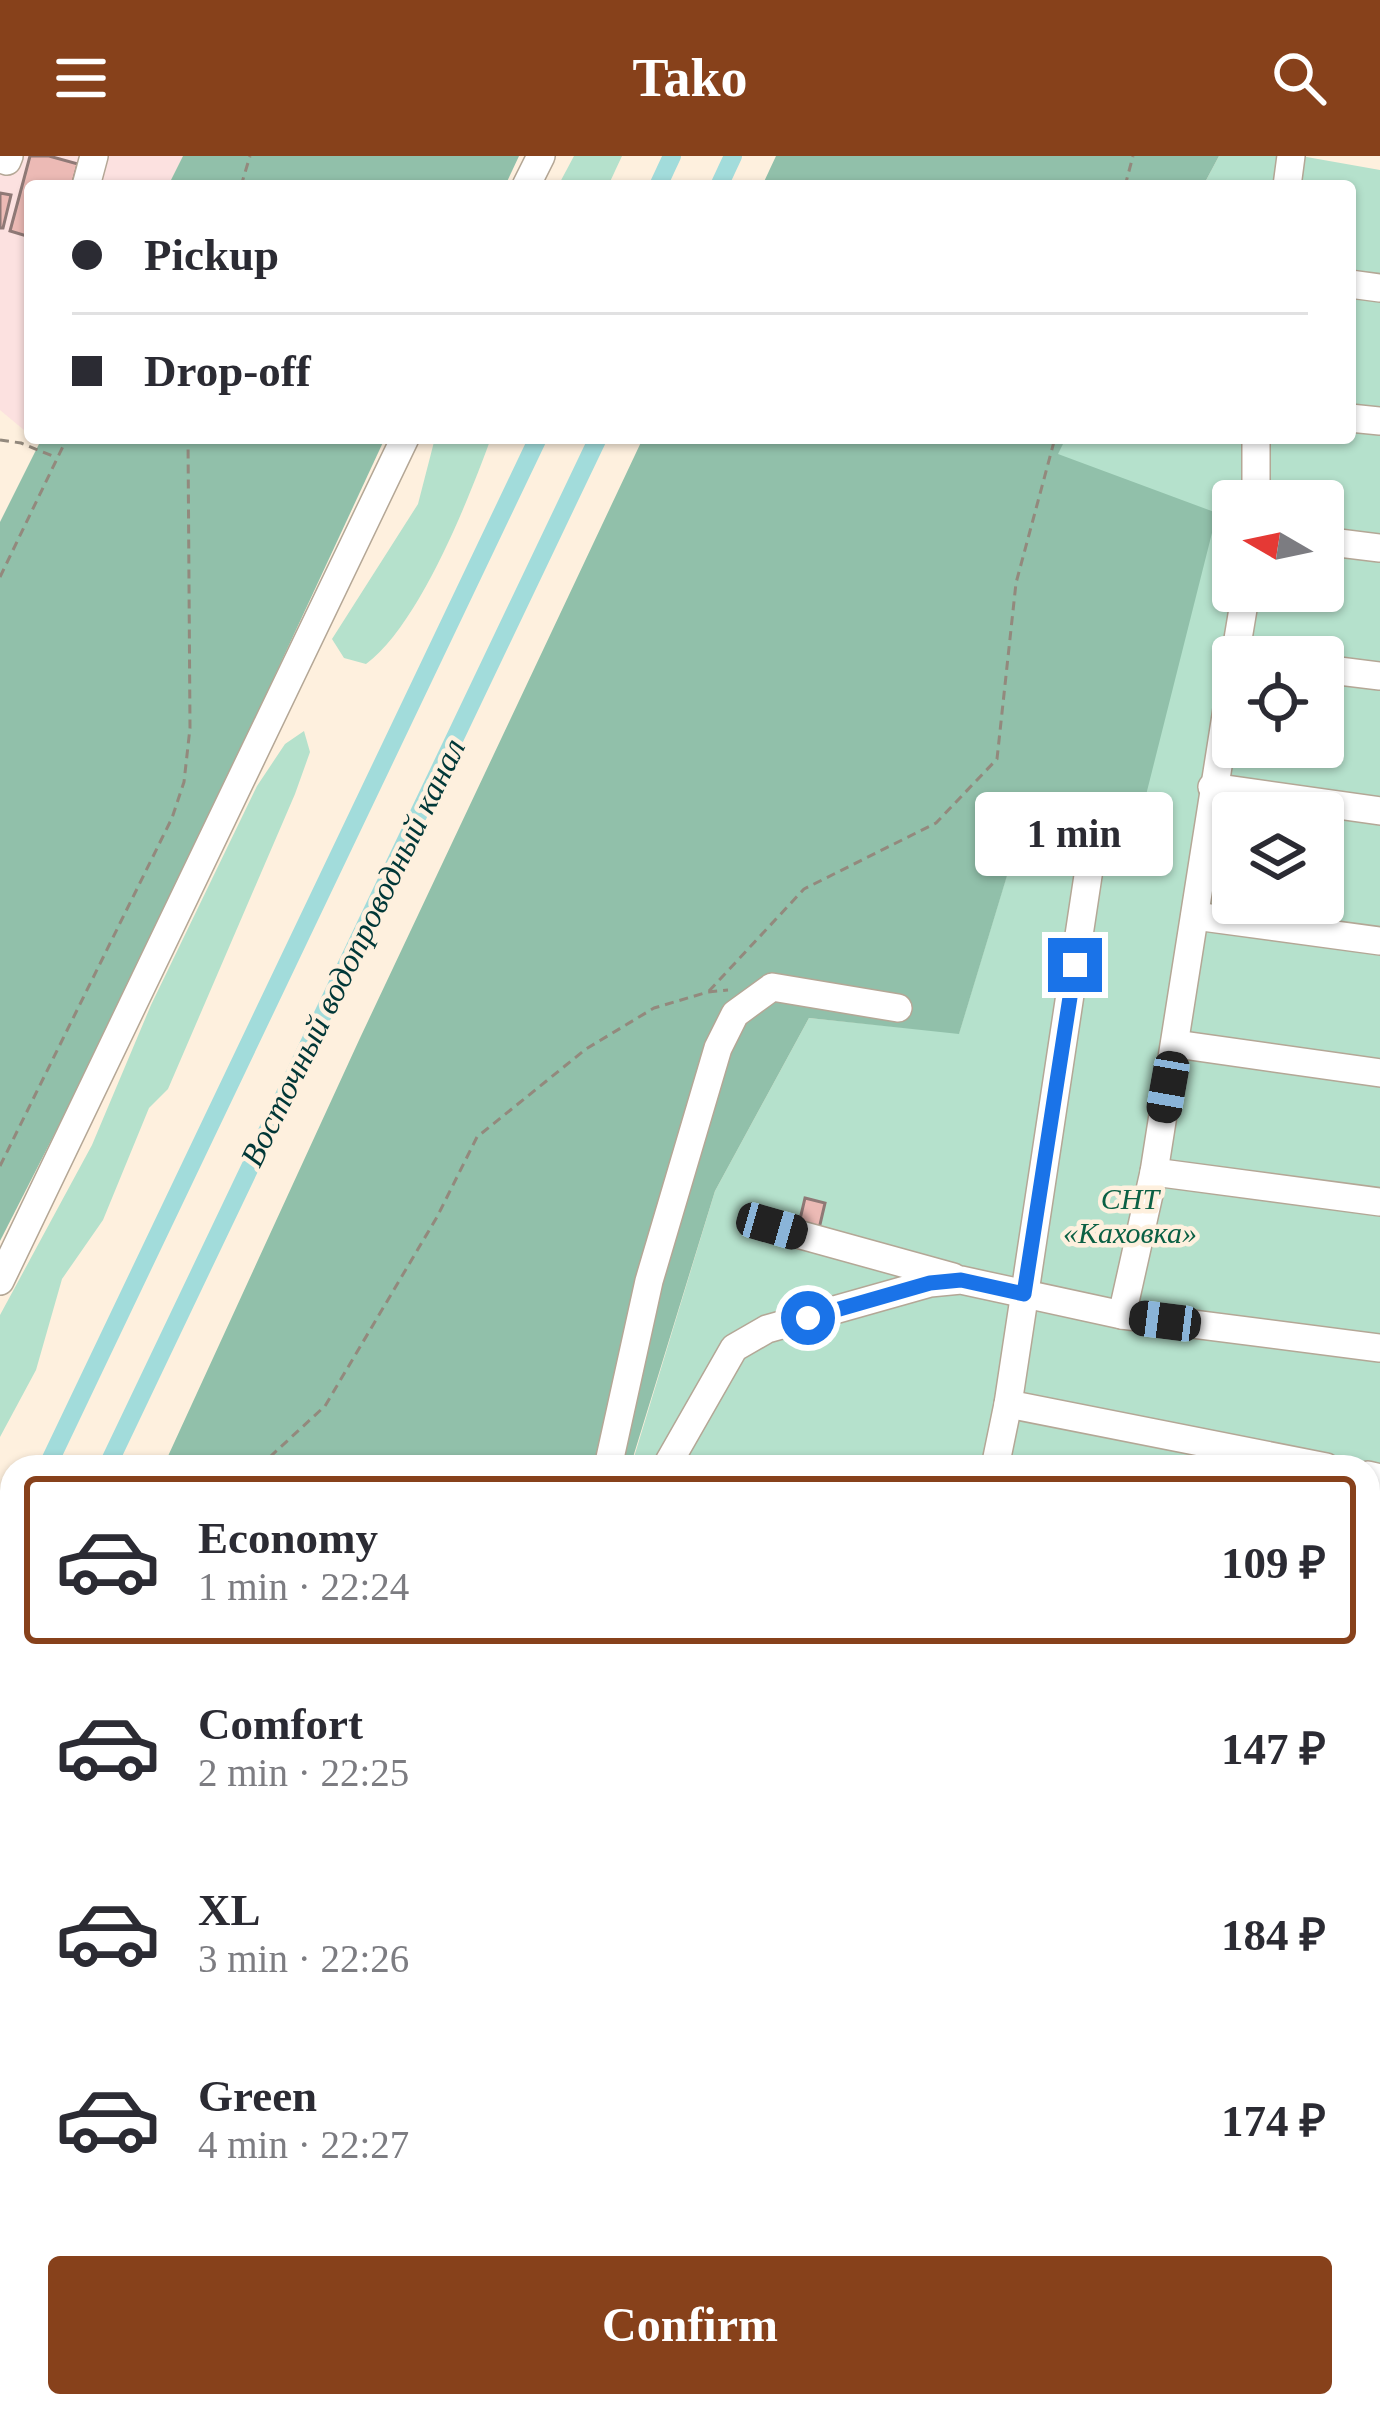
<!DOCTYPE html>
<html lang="en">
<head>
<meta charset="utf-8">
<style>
  body { margin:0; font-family:Georgia,serif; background:#f7f7f7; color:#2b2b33; height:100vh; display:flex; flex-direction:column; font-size:45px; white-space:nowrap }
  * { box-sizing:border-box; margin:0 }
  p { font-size:39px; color:#7c7c81 }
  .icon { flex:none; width:66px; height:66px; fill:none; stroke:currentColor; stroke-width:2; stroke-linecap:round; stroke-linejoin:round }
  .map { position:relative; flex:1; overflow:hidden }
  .sheet { position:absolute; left:0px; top:1299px; width:1380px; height:963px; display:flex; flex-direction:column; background:#fff; border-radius:36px 36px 0 0; box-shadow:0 3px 9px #0004 }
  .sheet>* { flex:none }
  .top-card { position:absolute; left:24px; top:24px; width:1332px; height:264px; border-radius:12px; box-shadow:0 3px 9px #0004; display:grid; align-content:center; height:264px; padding:0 48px; background:#fff }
  .needle { width:78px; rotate:279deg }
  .controls { position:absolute; left:1212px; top:324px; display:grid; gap:24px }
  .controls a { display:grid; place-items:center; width:132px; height:132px; border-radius:12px; background:#fff; box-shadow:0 3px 9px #0004; font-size:60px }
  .end { position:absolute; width:54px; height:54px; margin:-27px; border:15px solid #1a73e8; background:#fff; box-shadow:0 0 0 6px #fff }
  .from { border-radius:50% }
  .bubble { position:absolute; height:84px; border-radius:12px; background:#fff; box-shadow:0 3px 9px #0004; font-size:39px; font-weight:800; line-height:84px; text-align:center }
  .car { position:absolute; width:36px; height:72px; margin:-36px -18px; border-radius:15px; box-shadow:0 0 9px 3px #0007; background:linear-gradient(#222 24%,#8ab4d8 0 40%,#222 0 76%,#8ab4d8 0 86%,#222 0) }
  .top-card b { display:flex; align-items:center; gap:42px; height:114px; font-size:45px }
  .top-card b+b { border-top:3px solid #e1e1e2 }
  .top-card i { width:30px; height:30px; background:#2b2b33 }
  ul { padding:21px 0 0; list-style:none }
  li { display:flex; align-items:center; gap:36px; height:168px; margin:0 24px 18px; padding:0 24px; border:6px solid transparent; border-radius:12px }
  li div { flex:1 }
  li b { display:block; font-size:45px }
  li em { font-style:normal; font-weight:800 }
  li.active { border-color:#87411b }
  li>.icon { width:108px; height:108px; stroke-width:1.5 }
  .primary-button { display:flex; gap:24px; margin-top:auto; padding:24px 48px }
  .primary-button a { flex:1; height:138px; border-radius:12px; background:#87411b; color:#fff; font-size:48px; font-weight:800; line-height:138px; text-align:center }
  header { display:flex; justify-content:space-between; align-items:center; height:156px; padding:0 48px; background:#87411b; color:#fff; font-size:54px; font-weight:800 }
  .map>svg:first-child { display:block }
  .industrial { fill:#fce1e0 }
  .green { fill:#b5e1cc; fill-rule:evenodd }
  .forest { fill:#91c0aa }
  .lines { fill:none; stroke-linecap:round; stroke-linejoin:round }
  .canal { stroke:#a2dcdb; stroke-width:18 }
  .building { fill:#ecbab5; stroke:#8f7976; stroke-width:3 }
  .minor-casing { stroke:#b4a796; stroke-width:30 }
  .path { stroke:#93897d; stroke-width:3; stroke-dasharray:9 6; stroke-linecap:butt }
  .minor { stroke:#fff; stroke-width:27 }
  .route { stroke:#1a73e8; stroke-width:15 }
  .labels { text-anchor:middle; stroke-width:9; stroke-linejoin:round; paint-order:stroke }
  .park-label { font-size:30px; font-style:italic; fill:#0b6044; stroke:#fef0de }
  .water-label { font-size:33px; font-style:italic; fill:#003737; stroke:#fef0de }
</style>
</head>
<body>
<header><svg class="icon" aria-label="menu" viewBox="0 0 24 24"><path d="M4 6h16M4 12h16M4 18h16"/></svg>Tako<svg class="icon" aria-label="search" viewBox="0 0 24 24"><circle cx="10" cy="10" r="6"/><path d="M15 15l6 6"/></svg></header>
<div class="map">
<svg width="1380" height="2261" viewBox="0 0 1380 2261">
  <rect width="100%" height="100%" fill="#fef0de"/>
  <polygon class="industrial" points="0,0 183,0 168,30 30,30 30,279 0,254"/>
  <g class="green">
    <polygon points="574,0 622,0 608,30 558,30"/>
    <path d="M1219 0H1301L1380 14V2054L1368 2064V1311H631L715 1035 809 862 959 877 1023 666 1057 297 1066 282H1350V30H1203ZM1233 345H1323V435H1233ZM1233 501H1323V591H1233ZM1233 657H1323V747H1233Z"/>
    <path d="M435 282H491C468 345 419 469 366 508L344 502 332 483 418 348Z"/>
    <polygon points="304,575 310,596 295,638 168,933 149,952 103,1064 62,1123 36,1214 0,1281 0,1159 92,989 151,849 257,630 285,588"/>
  </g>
  <g class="forest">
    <polygon points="183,0 519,0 505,30 168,30"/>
    <polygon points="776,0 1219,0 1203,30 762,30"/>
    <polygon points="42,282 385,282 143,804 0,1085 0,366"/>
    <polygon points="643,282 1066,282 1058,298 1217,357 1144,647 1023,667 959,878 809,862 715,1035 630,1311 163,1311 360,882"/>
    <polygon points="12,1720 12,1846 0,1847 0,1762"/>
    <polygon points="0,1902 12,1907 12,2250 1368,2250 1368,2110 1380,2114 1380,2261 0,2261"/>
  </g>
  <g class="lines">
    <g class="canal">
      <polyline points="658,30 672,0"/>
      <polyline points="719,30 733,0"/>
      <polyline points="47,1311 538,282"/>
      <polyline points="107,1311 598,282"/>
      <polyline points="0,1409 12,1383"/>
      <polyline points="0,1534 12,1509"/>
    </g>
  </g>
  <g class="building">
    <polygon points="30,0 49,0 78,8 72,30 30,30 30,81 10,75"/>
    <polygon points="0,37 11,39 3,72 0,72"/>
    <polygon points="805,1042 825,1047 818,1077 798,1072"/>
  </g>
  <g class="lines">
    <g class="minor-casing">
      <g id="minor">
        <polyline points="0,3 7,5 9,0"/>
        <polyline points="86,30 94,0"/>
        <polyline points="526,30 541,0"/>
        <polyline points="1287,30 1291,0"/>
        <polyline points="1350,128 1380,132"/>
        <polyline points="1350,262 1380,265"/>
        <polyline points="1256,345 1256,282"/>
        <polyline points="1323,385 1380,392"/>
        <polyline points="1235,501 1246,435"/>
        <polyline points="1323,513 1380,520"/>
        <polyline points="1212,631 1380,655"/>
        <polyline points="1195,760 1380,785"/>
        <polyline points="1176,888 1380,917"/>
        <polyline points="1154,1016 1380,1046"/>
        <polyline points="772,1071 953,1121"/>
        <polyline points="0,1125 405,282"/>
        <polyline points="1122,1159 1154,1016 1233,515"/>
        <polyline points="1008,1248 1326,1311"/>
        <polyline points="608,1311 649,1125 718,892 735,858 772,831 898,852"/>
        <polyline points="666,1311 734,1192 767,1173 930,1127 961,1124 1122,1159 1380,1192"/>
        <polyline points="995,1311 1008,1248 1096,667"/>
        <polyline points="1368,1319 1380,1322"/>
        <polyline points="1368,1447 1380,1449"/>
        <polyline points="1368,1576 1380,1578"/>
        <polyline points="1368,1695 1380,1698"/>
        <polyline points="1368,1821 1380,1824"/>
        <polyline points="0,1862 12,1863"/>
        <polyline points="0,1884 12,1891"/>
        <polyline points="1368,2086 1380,2068"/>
        <polyline points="389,2250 404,2261"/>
      </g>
    </g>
    <g class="path">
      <polyline points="241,30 250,0"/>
      <polyline points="1125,30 1133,0"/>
      <polyline points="0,284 21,287 55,301"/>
      <polyline points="0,421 67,282"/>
      <polyline points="709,835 804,733 936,667 997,603 1016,427 1055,282"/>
      <polyline points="0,1010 172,662 184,626 190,572 188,282"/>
      <polyline points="259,1311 325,1250 437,1061 477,981 586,893 654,852 708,836 728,834"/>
      <polyline points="0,1795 12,1773"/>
      <polyline points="350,2261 365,2251"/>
      <polyline points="493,2261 495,2250"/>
    </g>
    <use href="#minor" class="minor"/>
  </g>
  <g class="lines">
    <polyline class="route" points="808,1162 930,1127 961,1124 1024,1138 1075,809"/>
  </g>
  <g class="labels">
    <g class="park-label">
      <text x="1130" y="1053">СНТ<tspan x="1130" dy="34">«Каховка»</tspan></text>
    </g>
    <g class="water-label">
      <text transform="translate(352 796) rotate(-64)" y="12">Восточный водопроводный канал</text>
    </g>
  </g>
</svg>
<div class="controls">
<a><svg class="needle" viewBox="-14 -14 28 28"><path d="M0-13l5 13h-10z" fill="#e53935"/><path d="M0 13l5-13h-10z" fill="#7c7c81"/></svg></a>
<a><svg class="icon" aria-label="locate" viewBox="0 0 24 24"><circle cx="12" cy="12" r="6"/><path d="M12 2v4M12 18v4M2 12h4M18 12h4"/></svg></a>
<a><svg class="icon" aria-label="layers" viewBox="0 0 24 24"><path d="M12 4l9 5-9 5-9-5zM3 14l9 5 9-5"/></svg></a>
</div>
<i class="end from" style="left:808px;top:1162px"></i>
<i class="end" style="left:1075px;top:809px"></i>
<div class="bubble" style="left:975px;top:636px;width:198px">1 min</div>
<i class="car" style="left:1168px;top:931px;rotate:190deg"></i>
<i class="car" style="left:772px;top:1070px;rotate:106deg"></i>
<i class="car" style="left:1165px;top:1165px;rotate:277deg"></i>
<div class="top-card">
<b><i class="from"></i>Pickup</b>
<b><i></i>Drop-off</b>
</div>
<section class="sheet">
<ul>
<li class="active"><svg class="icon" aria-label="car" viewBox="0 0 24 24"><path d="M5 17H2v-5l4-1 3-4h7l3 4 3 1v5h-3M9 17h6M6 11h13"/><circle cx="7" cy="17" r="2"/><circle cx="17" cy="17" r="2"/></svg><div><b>Economy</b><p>1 min · 22:24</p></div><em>109 ₽</em></li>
<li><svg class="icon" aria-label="car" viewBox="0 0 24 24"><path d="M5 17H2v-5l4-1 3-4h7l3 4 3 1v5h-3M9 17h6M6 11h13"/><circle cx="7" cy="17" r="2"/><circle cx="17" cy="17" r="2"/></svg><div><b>Comfort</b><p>2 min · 22:25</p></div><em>147 ₽</em></li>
<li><svg class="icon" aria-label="car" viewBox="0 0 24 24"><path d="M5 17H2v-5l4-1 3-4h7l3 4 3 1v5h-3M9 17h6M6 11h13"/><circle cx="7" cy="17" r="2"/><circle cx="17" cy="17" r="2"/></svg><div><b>XL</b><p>3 min · 22:26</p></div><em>184 ₽</em></li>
<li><svg class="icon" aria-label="car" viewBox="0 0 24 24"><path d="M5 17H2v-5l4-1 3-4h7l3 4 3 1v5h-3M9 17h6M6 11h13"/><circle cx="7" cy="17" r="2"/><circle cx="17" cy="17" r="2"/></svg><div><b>Green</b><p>4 min · 22:27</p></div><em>174 ₽</em></li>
</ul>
<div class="primary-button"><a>Confirm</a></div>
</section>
</div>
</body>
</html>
